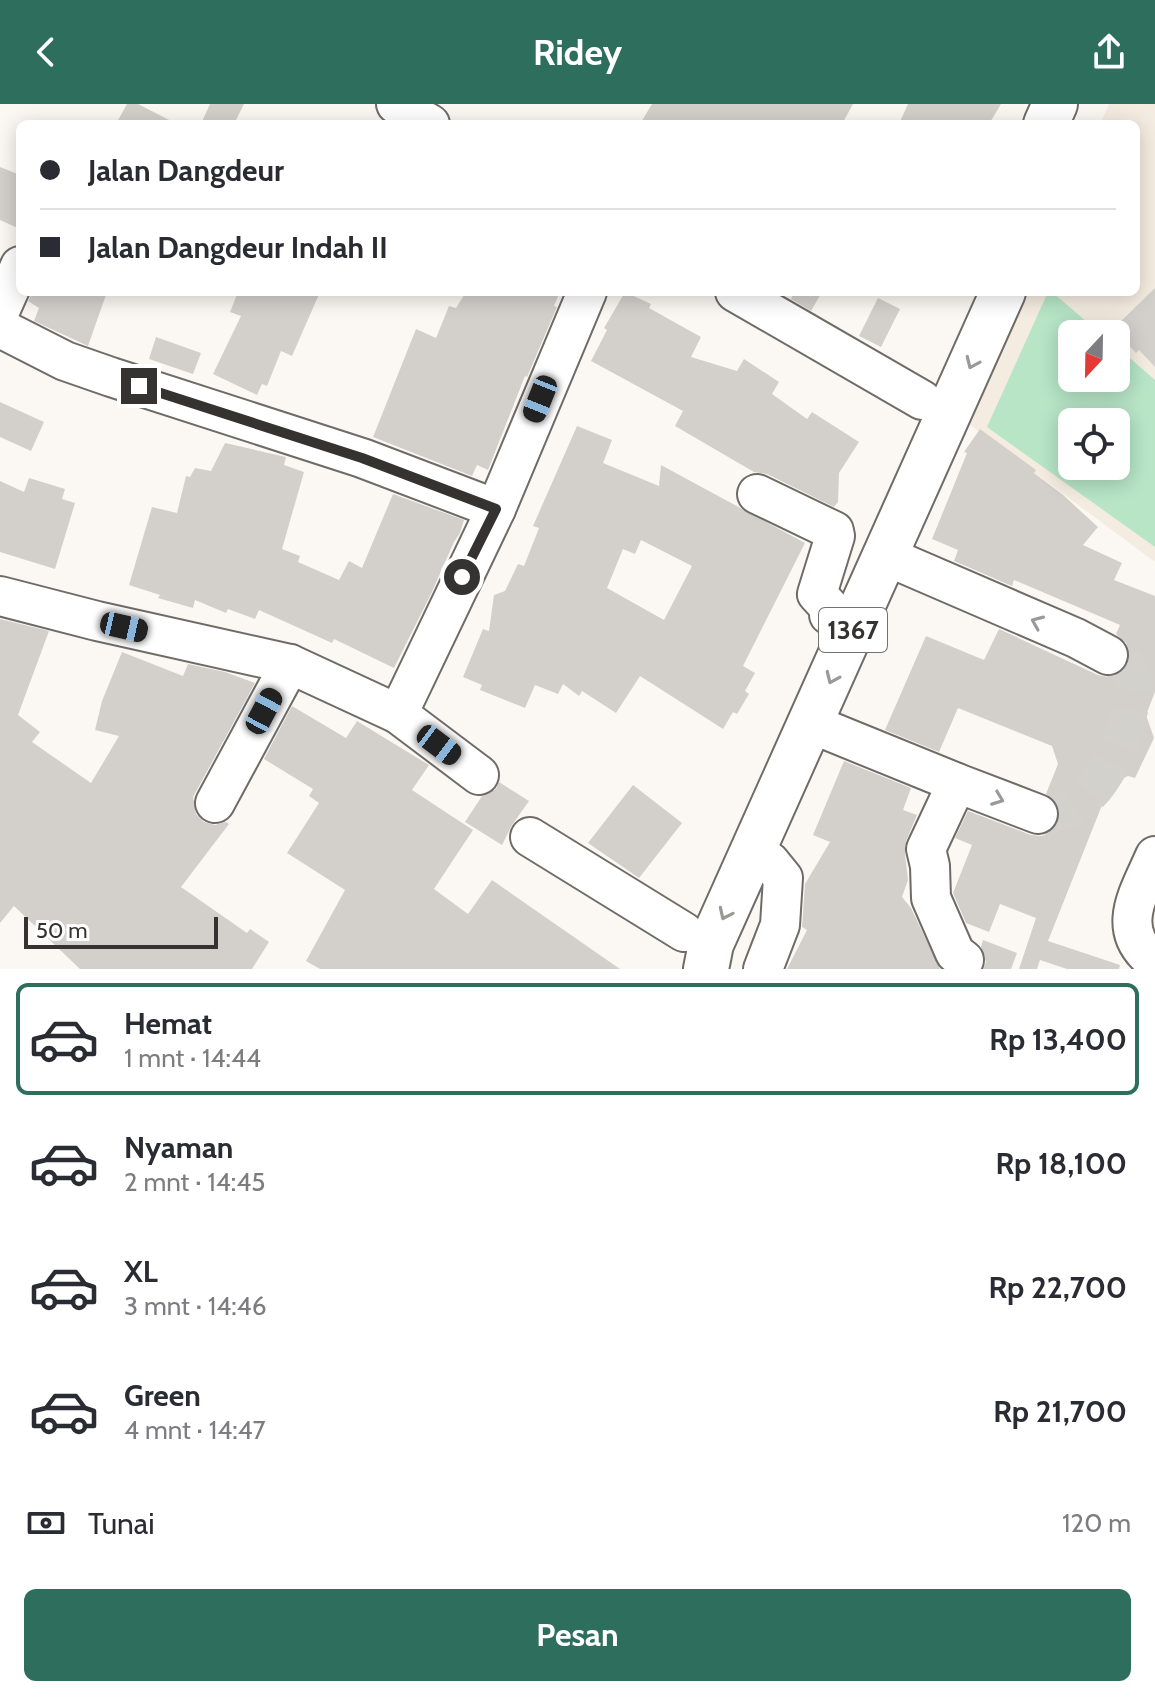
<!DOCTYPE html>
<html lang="id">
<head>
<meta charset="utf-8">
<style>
  body { margin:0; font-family:Cabin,sans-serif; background:#f2f2f3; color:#2b2b33; height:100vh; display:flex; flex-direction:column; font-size:30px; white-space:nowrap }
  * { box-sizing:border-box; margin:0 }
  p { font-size:26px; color:#7c7c81 }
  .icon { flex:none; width:44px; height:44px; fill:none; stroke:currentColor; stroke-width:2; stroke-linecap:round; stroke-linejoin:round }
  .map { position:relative; height:865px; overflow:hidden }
  .sheet { display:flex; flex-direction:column; background:#fff; flex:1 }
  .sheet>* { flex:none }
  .hud { position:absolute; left:16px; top:16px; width:1124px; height:176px; border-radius:12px; box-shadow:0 4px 20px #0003; display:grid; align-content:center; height:176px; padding:0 24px; background:#fff }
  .needle { width:52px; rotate:202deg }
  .tools { position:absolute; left:1058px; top:216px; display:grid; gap:16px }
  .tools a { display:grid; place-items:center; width:72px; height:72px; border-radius:12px; background:#fff; box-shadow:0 4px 20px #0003; font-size:40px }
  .scale { position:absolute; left:24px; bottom:20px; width:194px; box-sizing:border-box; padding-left:8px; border:4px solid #353332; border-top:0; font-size:22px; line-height:28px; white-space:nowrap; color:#353332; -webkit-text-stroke:6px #fff; paint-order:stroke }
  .end { position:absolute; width:36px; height:36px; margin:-18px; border:10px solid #353332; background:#fff; box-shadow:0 0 0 4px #fff }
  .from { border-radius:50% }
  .car { position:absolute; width:24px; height:48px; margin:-24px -12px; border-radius:10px; box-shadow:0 0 6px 2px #0007; background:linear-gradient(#222 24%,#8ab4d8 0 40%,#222 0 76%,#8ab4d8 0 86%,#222 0) }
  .hud b { display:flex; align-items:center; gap:28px; height:76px; font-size:30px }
  .hud b+b { border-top:2px solid #e1e1e2 }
  .hud i { width:20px; height:20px; background:#2b2b33 }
  ul { padding:14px 0 0; list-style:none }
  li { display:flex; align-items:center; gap:24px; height:112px; margin:0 16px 12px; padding:0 8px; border:4px solid transparent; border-radius:12px }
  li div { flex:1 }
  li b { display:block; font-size:30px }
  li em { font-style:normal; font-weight:700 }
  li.active { border-color:#2d6e5d }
  li>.icon { width:72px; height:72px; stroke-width:1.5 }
  .pay { display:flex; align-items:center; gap:20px; height:88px; padding:0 24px; font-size:30px }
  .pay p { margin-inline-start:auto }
  .button { display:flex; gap:16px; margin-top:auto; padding:16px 24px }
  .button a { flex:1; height:92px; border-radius:12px; background:#2d6e5d; color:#fff; font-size:32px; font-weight:700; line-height:92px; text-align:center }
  header { display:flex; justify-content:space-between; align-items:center; height:104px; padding:0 24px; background:#2d6e5d; color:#fff; font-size:36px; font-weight:700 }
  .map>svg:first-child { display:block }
  .built { fill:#f5ece1; fill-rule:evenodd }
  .grass { fill:#b7e5c6; fill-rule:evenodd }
  .building { fill:#d3d0cc; fill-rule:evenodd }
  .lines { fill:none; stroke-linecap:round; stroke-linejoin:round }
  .minor-tunnel { stroke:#d3d1cc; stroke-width:38; stroke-dasharray:38 19; stroke-linecap:butt }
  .minor-casing { stroke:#6f6c68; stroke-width:42 }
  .major-casing { stroke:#6f6c68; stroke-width:48 }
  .minor { stroke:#fff; stroke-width:38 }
  .major { stroke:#fff; stroke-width:44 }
  .oneway { stroke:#9a9998 }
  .route { stroke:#353332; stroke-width:10 }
  .labels { text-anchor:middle; stroke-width:6; stroke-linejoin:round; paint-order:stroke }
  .shield { fill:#fff; stroke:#727070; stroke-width:2 }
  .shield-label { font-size:26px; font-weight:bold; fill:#353332 }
</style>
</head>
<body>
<header><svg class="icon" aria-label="back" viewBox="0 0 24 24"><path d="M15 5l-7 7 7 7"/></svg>Ridey<svg class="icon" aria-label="share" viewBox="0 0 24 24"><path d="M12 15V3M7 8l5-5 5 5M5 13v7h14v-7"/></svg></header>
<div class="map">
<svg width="1155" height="865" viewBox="0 0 1155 865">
  <rect width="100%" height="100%" fill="#fbf8f3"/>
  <path class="built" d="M1109 0H1155V458L970 321 1027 188H1136V20H1100ZM1072 230H1116V274H1072ZM1072 318H1116V362H1072Z"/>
  <path class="grass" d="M1048 188H1052L1101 230H1072V274H1116V242L1155 276V443L987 323ZM1072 318H1116V362H1072Z"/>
  <g class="building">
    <polygon points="127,0 138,0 177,20 116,20"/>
    <polygon points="210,0 244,0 234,20 201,20"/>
    <polygon points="652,0 853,0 842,20 640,20"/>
    <polygon points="908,0 1001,0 989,20 899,20"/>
    <polygon points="0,63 20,71 20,125 0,116"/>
    <polygon points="1155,184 1155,263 1139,246 1136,249 1113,225"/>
    <polygon points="33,188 107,188 88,242 34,217 39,204 28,197"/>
    <polygon points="238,188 320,188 292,252 281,247 267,282 262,280 257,291 213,270 241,212 230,208"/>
    <polygon points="466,188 560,188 554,202 557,203 527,273 525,272 488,366 477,361 472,372 373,333 416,225 436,234 449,202 456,204"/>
    <polygon points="625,188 651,200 649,204 701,233 691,253 737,267 744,255 779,278 772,290 807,315 812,308 859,338 839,369 838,398 834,403 767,370 754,368 675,322 683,307 591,257 607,226 604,224"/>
    <polygon points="794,188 822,188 811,207 791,195"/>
    <polygon points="878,194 900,205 881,243 859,232"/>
    <polygon points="156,233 201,249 193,270 149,255"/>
    <polygon points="0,298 44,318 31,347 0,333"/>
    <path d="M577 322 612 336 603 359 659 382 661 361 805 439 743 562 755 569 745 587 749 590 737 610 733 608 723 625 640 572 616 609 582 587 579 592 563 580 558 590 535 581 525 604 480 586 482 581 463 573 483 525 489 527 494 491 505 487 518 460 524 462 539 424 533 422ZM641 436 692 462 664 516 607 484 623 445 635 450Z"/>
    <polygon points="980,325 1036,366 1034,369 1062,390 1098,423 1083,441 1122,459 1114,476 1155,492 1155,588 1146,611 1154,634 1135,674 1128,672 1110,681 1048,837 1120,861 1119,865 1067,865 1040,856 1037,865 1019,865 1036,814 1000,800 989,828 966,819 953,789 972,741 955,734 968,707 1031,731 1042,732 1051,728 1058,719 1060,706 1056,697 1046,690 1058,660 1052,642 958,604 939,648 885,626 926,532 984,556 999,525 1098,571 1108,573 1119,570 1128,561 1130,551 1127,540 1116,530 1120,521 1014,476 1012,482 954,457 958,446 932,435 967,349 964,348"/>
    <polygon points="225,339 286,353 284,361 304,368 282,445 300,452 298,458 339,476 349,457 362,464 393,390 464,416 460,429 454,438 431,490 394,564 334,535 332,539 259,506 255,515 228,505 226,509 195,496 193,504 158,494 160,491 129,481 152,403 177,409 186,372 190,373 195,364 211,367"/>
    <polygon points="29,374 65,385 62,395 75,399 55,465 0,448 0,377 24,388"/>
    <polygon points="0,515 49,527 18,611 40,628 32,638 91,679 119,632 95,626 102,597 122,548 183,572 188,560 225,568 255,579 193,693 196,710 204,718 215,721 226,718 229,720 181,783 247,829 250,825 269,838 252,865 80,865 14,802 0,819"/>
    <polygon points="292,602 346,634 357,617 429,661 412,686 473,726 434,785 468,810 492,776 620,865 320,865 306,857 345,786 287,749 319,699 309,692 313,685 264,655"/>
    <polygon points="844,657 911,684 903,706 917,711 906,737 905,750 908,776 902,793 911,804 940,865 787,865 807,826 802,823 805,780 830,738 813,731"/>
    <polygon points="499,678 529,697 512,721 502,741 465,718 482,692 496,685"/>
    <polygon points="633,681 682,719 639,774 588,739"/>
    <polygon points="983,836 1017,849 1011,865 983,865 986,858 981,843"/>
  </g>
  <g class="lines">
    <path class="minor-tunnel" d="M1038 710C1090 718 1121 648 1129 606 1130 598 1133 589 1133 581 1133 575 1130 568 1128 563L1108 551"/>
    <g class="minor-casing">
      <g id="minor">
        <polyline points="396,0 430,20"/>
        <polyline points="735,188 922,296"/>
        <polyline points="0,207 20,162"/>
        <polyline points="0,224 65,257 111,273 362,354 496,405"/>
        <polyline points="757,390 834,427 835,432 817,490 829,503 829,511"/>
        <polyline points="886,452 1076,534 1108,551"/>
        <polyline points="0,492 97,517 290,560 398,610 496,405 587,188"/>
        <polyline points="398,610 479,671"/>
        <polyline points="812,620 957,679 926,745 930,762 931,794 955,849 964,856"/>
        <polyline points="957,679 1038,710"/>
        <polyline points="215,699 290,560"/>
        <polyline points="530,733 684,828"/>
        <polyline points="754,747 770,758 783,774 780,821 763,865"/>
        <path d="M1155 752C1138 791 1114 826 1155 858"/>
      </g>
    </g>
    <g class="major-casing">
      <g id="major">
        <polyline points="1046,20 1055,0"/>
        <polyline points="706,865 711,840 1003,188"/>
      </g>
    </g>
    <use href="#minor" class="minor"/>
    <use href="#major" class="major"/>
  </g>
  <defs><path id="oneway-chevron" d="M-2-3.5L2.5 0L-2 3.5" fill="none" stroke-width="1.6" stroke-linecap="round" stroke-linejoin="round" transform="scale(2)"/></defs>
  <g class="oneway">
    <use href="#oneway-chevron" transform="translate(972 259) rotate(114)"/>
    <use href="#oneway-chevron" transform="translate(1037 518) rotate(-157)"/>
    <use href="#oneway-chevron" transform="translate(832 574) rotate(114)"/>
    <use href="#oneway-chevron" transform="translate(998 695) rotate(21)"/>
    <use href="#oneway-chevron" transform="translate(725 810) rotate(115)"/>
  </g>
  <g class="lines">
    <polyline class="route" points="139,282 362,354 496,405 462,473"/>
  </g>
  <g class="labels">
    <rect class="shield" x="819" y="504" width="68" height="44" rx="6"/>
    <g class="shield-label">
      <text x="853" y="535">1367</text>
    </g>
  </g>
</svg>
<div class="tools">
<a><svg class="needle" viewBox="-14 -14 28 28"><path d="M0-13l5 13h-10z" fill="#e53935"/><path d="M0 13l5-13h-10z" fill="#7c7c81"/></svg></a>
<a><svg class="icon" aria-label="locate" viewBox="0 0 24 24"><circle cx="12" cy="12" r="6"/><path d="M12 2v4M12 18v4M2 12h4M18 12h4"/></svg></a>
</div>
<div class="scale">50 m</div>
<i class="end from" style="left:462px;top:473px"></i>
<i class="end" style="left:139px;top:282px"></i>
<i class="car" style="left:540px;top:295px;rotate:202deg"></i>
<i class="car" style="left:124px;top:523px;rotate:103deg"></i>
<i class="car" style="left:264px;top:607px;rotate:28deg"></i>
<i class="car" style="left:439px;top:641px;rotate:127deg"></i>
<div class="hud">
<b><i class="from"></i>Jalan Dangdeur</b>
<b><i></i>Jalan Dangdeur Indah II</b>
</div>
</div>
<section class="sheet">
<ul>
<li class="active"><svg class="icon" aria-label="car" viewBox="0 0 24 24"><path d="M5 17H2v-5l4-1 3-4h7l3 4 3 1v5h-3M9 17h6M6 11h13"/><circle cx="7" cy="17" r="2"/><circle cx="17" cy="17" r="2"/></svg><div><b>Hemat</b><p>1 mnt · 14:44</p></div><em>Rp 13,400</em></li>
<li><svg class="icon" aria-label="car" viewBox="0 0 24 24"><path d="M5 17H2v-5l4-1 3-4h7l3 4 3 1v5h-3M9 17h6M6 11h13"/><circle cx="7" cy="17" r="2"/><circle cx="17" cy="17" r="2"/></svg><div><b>Nyaman</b><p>2 mnt · 14:45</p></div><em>Rp 18,100</em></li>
<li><svg class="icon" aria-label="car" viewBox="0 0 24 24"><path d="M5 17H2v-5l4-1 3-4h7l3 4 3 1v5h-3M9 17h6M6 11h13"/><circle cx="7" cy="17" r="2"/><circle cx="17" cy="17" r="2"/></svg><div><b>XL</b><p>3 mnt · 14:46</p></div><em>Rp 22,700</em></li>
<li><svg class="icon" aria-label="car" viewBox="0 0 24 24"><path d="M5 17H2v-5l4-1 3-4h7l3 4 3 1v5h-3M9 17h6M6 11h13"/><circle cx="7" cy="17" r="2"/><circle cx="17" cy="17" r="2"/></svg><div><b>Green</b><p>4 mnt · 14:47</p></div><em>Rp 21,700</em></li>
</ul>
<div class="pay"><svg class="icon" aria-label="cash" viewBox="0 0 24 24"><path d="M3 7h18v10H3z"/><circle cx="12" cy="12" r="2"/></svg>Tunai<p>120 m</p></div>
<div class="button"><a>Pesan</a></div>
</section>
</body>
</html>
